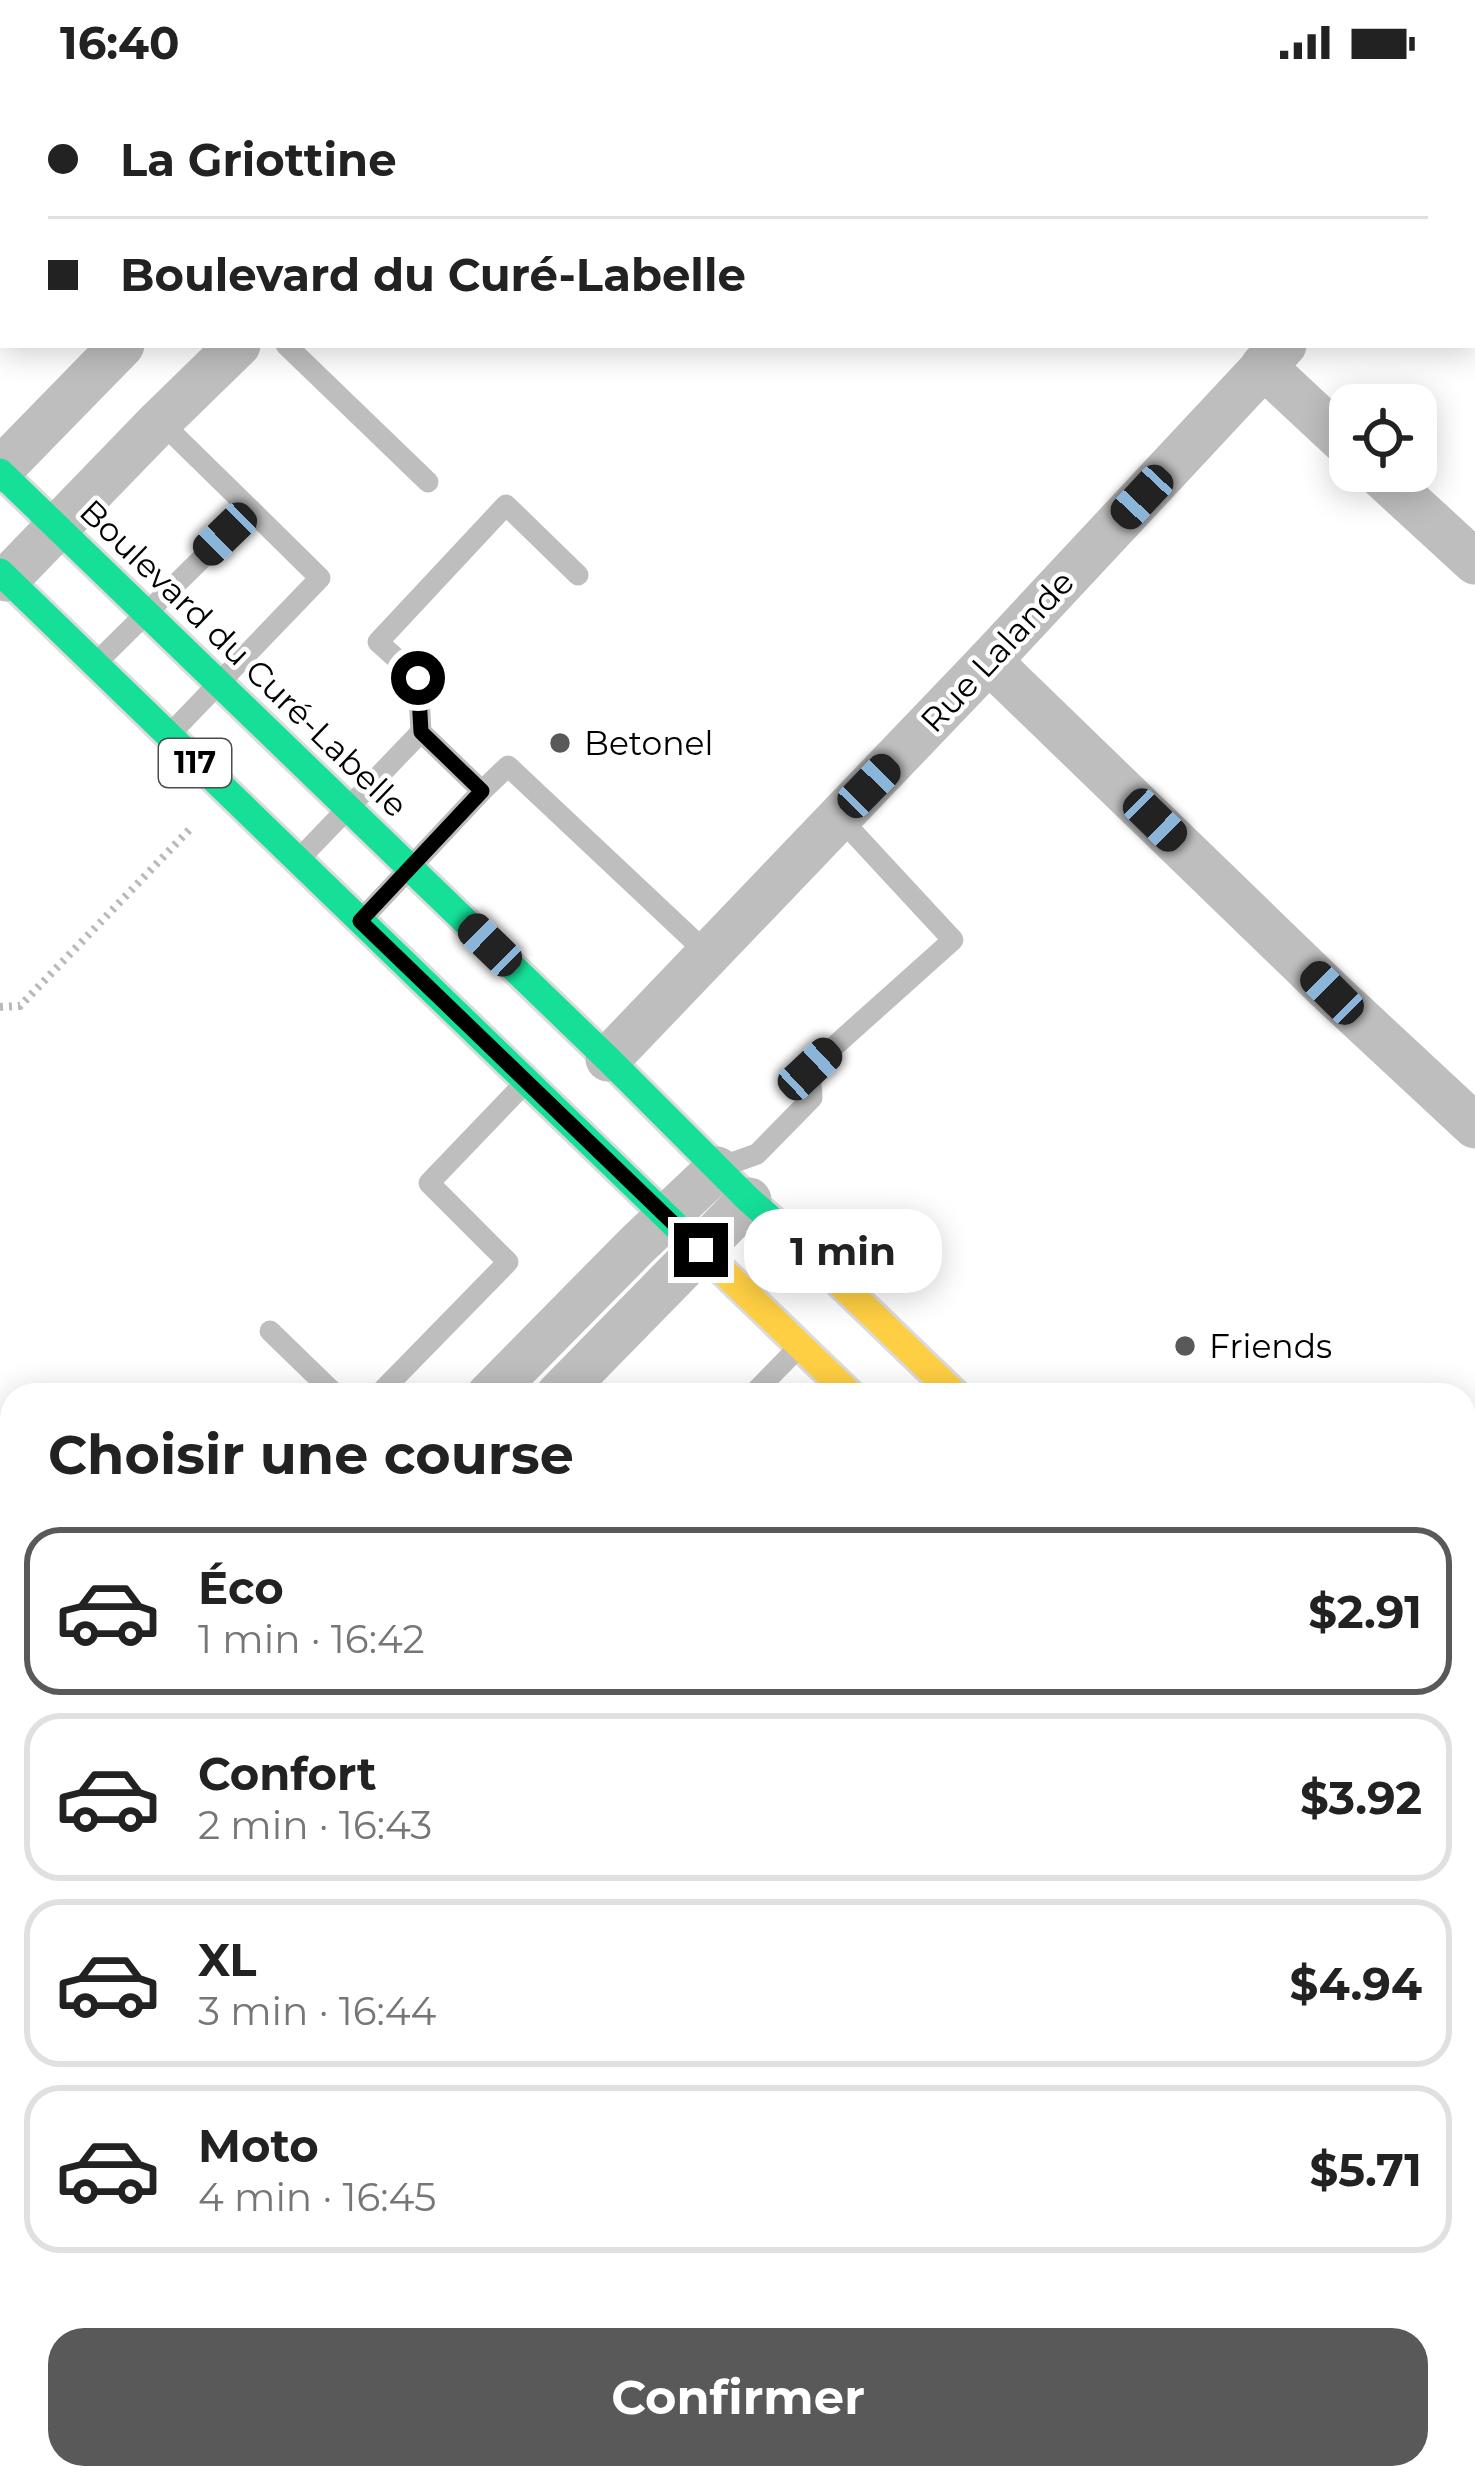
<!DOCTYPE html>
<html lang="fr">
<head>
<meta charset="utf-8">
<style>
  body { margin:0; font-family:Montserrat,sans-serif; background:#f2f2f2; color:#222; height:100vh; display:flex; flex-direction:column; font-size:45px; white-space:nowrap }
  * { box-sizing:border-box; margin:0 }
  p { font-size:39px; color:#767676 }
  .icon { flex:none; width:66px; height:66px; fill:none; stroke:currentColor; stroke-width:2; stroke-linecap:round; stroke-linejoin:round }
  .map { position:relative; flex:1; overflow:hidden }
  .side { position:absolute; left:0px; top:1299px; width:1476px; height:1107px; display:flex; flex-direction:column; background:#fff; border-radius:36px 36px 0 0; box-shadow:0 6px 30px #0003 }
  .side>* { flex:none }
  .guide { position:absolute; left:0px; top:0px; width:1476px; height:264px; box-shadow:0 6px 30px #0003; display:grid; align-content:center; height:264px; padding:0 48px; background:#fff }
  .fabs { position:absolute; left:1329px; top:300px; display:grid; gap:24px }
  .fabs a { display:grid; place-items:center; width:108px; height:108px; border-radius:24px; background:#fff; box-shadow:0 6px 30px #0003; font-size:60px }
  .end { position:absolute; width:54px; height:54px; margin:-27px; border:15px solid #000; background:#fff; box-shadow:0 0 0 6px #fff }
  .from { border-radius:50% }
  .bubble { position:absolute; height:84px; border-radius:36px; background:#fff; box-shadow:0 6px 30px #0003; font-size:39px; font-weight:700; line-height:84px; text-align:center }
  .car { position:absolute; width:36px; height:72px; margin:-36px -18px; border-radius:15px; box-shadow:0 0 9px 3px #0007; background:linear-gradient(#222 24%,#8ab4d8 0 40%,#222 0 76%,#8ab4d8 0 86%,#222 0) }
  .guide b { display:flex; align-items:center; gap:42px; height:114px; font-size:45px }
  .guide b+b { border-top:3px solid #e0e0e0 }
  .guide i { width:30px; height:30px; background:#222 }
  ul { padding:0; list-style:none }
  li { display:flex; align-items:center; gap:36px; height:168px; margin:0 24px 18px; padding:0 24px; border:6px solid #e0e0e0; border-radius:36px }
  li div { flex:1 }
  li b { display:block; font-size:45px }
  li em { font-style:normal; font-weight:700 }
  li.on { border-color:#595959 }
  li>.icon { width:108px; height:108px; stroke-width:1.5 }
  h2 { padding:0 48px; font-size:54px; line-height:144px }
  .cta { display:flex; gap:24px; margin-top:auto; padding:24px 48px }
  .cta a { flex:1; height:138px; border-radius:36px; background:#595959; color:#fff; font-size:48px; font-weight:700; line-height:138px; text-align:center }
  .status { display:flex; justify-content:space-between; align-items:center; height:84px; padding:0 60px; background:#fff; direction:ltr }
  .status svg { height:33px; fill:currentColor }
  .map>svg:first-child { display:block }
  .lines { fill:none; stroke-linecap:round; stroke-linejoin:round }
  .fast-casing { stroke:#dbdbdb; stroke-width:33 }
  .slow-casing { stroke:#dbdbdb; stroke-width:33 }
  .jam-casing { stroke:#dbdbdb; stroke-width:33 }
  .path { stroke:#b9b9b9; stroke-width:8; stroke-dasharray:3 6; stroke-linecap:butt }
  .lane { stroke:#bebebe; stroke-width:21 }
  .street { stroke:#bebebe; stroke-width:45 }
  .fast { stroke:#16e098; stroke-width:27 }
  .slow { stroke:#ffcf43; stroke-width:27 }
  .jam { stroke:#f24e42; stroke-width:27 }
  .route { stroke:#000; stroke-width:15 }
  .poi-dot { fill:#595959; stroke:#fff; stroke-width:4.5 }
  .labels { text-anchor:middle; stroke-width:9; stroke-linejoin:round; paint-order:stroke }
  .shield { fill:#fff; stroke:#4c4c4c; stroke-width:3 }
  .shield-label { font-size:30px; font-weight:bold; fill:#000 }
  .street-label { font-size:33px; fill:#000; stroke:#fff }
  .poi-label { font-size:33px; fill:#000; stroke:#fff; text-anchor:start }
</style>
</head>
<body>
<div class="status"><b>16:40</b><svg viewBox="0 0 49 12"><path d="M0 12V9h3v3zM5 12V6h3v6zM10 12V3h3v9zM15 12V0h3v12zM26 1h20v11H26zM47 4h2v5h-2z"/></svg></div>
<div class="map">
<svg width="1475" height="2404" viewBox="0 0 1475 2404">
  <rect width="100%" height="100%" fill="#fff"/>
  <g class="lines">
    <g class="fast-casing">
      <g id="fast">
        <polyline points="0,388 608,975 749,1116 794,1155"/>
        <polyline points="0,488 701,1166"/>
      </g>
    </g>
    <g class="slow-casing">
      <g id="slow">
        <polyline points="794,1155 956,1311"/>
        <polyline points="701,1166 851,1311"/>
        <polyline points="1464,1900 1475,1911"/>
      </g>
    </g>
    <g class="jam-casing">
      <polyline id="jam" points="1464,1801 1475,1811"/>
    </g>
    <polyline class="path" points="0,923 20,922 191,744"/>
    <g class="lane">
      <polyline points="69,0 72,3"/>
      <polyline points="0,1 1,0"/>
      <polyline points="286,261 428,398"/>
      <polyline points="578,491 506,421 378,558 418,594 421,648 482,707 508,682 708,870"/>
      <polyline points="99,576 251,426 160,337"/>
      <polyline points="172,648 320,494 251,426"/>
      <polyline points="301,773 421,648"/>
      <polyline points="363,834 482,707"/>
      <polyline points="729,1080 757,1070 812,1014 810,984 953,856 839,733"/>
      <polyline points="270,1247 336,1311"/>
      <polyline points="378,1311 508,1178 429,1099 521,1003"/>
      <polyline points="660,1311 662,1311"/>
      <polyline points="752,1311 795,1267"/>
      <polyline points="0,1980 12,1992"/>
      <polyline points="1464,2079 1475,2068"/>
      <polyline points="1464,2100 1475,2111"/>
      <polyline points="602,2394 613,2404"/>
      <polyline points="792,2394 803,2404"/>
      <polyline points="1229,2394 1240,2404"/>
      <polyline points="970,2404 977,2394"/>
    </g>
    <g class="street">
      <polyline points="444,0 447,3"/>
      <polyline points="480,3 488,0"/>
      <polyline points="734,3 746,0"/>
      <polyline points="874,3 876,0"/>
      <polyline points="1473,67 1475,65"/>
      <polyline points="1263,282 1350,363"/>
      <polyline points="0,386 122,261"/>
      <polyline points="1376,387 1475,478"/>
      <polyline points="7,495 160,337 238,261"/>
      <polyline points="989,577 1332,909 1475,1042"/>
      <polyline points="608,975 989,577 1284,261"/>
      <polyline points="489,1311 637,1161 717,1085"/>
      <polyline points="558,1311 749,1116"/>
      <polyline points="0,1815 12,1802"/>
      <polyline points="0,1873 12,1861"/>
    </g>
    <use href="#fast" class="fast"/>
    <use href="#slow" class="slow"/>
    <use href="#jam" class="jam"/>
  </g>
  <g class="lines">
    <polyline class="route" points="418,594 421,648 482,707 360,837 701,1166"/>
  </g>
  <g class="poi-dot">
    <circle cx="560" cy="659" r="12"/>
    <circle cx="1185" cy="1262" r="12"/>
  </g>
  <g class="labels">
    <rect class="shield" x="159" y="655" width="72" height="48" rx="9"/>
    <g class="shield-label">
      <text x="195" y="689">117</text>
    </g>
    <g class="street-label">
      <text transform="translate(997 567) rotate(-47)" y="12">Rue Lalande</text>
      <text transform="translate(244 574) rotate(44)" y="12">Boulevard du Curé-Labelle</text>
    </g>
    <g class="poi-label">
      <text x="584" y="671">Betonel</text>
      <text x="1209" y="1274">Friends</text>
    </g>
  </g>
</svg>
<div class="fabs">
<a><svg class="icon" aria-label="locate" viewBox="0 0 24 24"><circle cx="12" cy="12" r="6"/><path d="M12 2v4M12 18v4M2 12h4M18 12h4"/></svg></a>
</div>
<i class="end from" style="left:418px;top:594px"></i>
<i class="end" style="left:701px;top:1166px"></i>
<div class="bubble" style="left:744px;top:1125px;width:198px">1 min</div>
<i class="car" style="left:1142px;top:413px;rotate:223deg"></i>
<i class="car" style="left:225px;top:450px;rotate:226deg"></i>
<i class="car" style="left:869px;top:702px;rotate:44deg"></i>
<i class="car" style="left:1155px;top:736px;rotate:134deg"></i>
<i class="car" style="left:490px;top:861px;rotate:314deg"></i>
<i class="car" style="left:1332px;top:909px;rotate:315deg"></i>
<i class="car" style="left:810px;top:985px;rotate:47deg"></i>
<div class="guide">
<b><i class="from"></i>La Griottine</b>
<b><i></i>Boulevard du Curé-Labelle</b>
</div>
<section class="side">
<h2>Choisir une course</h2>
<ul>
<li class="on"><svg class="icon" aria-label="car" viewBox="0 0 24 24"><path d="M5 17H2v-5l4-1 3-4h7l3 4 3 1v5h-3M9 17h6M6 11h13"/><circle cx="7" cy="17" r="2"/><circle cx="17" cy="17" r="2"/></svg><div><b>Éco</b><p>1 min · 16:42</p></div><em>$2.91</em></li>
<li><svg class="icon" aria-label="car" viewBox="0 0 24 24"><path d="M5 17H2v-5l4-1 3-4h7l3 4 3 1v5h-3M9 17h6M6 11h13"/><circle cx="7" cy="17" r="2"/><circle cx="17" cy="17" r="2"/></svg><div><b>Confort</b><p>2 min · 16:43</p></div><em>$3.92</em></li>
<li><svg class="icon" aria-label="car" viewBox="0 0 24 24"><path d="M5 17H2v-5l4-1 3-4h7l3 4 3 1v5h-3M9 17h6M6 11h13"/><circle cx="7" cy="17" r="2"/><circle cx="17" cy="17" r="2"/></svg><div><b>XL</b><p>3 min · 16:44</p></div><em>$4.94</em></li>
<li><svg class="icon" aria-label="car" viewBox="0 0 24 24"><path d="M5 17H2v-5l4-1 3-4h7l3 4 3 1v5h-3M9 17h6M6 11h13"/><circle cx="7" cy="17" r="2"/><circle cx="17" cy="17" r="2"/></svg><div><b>Moto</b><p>4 min · 16:45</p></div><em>$5.71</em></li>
</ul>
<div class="cta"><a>Confirmer</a></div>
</section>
</div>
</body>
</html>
